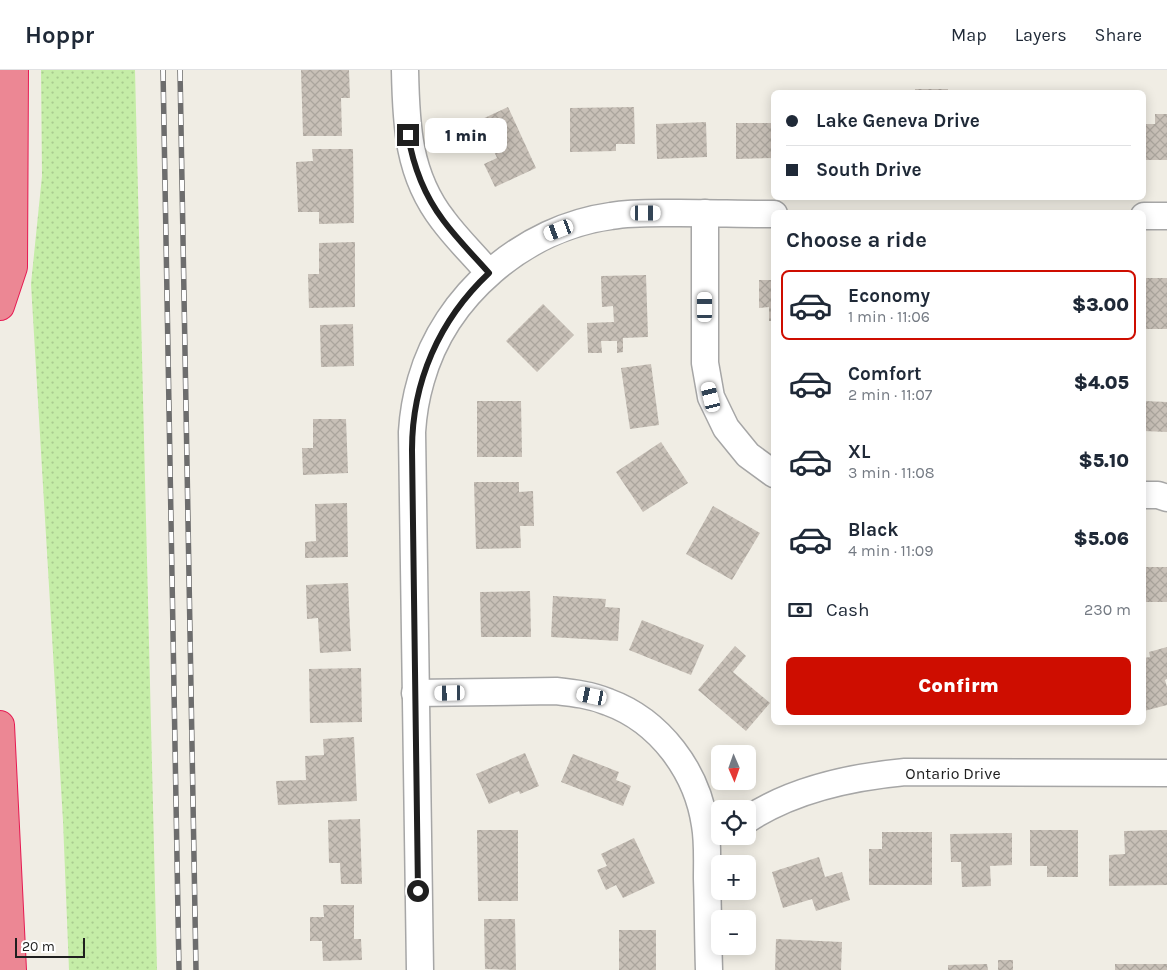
<!DOCTYPE html>
<html lang="en">
<head>
<meta charset="utf-8">
<style>
  body { margin:0; font-family:Karla,sans-serif; background:#f6f6f7; color:#1f2937; height:100vh; display:flex; flex-direction:column; font-size:19px; white-space:nowrap }
  * { box-sizing:border-box; margin:0 }
  p { font-size:16px; color:#747a83 }
  .icon { flex:none; width:28px; height:28px; fill:none; stroke:currentColor; stroke-width:2; stroke-linecap:round; stroke-linejoin:round }
  .map { position:relative; flex:1; overflow:hidden }
  .drawer { position:absolute; left:771px; top:140px; width:375px; height:515px; display:flex; flex-direction:column; background:#fff; border-radius:8px; box-shadow:0 2px 12px #0003 }
  .drawer>* { flex:none }
  .banner { position:absolute; left:771px; top:20px; width:375px; height:110px; border-radius:8px; box-shadow:0 2px 12px #0003; display:grid; align-content:center; height:110px; padding:0 15px; background:#fff }
  .needle { width:32px; rotate:178deg }
  .fabs { position:absolute; left:711px; top:675px; display:grid; gap:10px }
  .fabs a { display:grid; place-items:center; width:45px; height:45px; border-radius:8px; background:#fff; box-shadow:0 2px 12px #0003; font-size:25px }
  .scale { position:absolute; left:15px; bottom:12px; width:70px; box-sizing:border-box; padding-left:5px; border:2px solid #1f1f1f; border-top:0; font-size:14px; line-height:18px; white-space:nowrap; color:#1f1f1f; -webkit-text-stroke:4px #fff; paint-order:stroke }
  .end { position:absolute; width:22px; height:22px; margin:-11px; border:6px solid #1f1f1f; background:#fff; box-shadow:0 0 0 2px #fff }
  .from { border-radius:50% }
  .bubble { position:absolute; height:35px; border-radius:8px; background:#fff; box-shadow:0 2px 12px #0003; font-size:16px; font-weight:800; line-height:35px; text-align:center }
  .car { position:absolute; width:15px; height:30px; margin:-15px -8px; border-radius:6px; box-shadow:0 0 4px 1px #0007; background:linear-gradient(#fff 24%,#345 0 40%,#fff 0 76%,#345 0 86%,#fff 0) }
  .banner b { display:flex; align-items:center; gap:18px; height:48px; font-size:19px }
  .banner b+b { border-top:1px solid #e0e1e3 }
  .banner i { width:12px; height:12px; background:#1f2937 }
  ul { padding:0; list-style:none }
  li { display:flex; align-items:center; gap:15px; height:70px; margin:0 10px 8px; padding:0 5px; border:2px solid transparent; border-radius:8px }
  li div { flex:1 }
  li b { display:block; font-size:19px }
  li em { font-style:normal; font-weight:800 }
  li.active { border-color:#ce0d00 }
  li>.icon { width:45px; height:45px; stroke-width:1.5 }
  h2 { padding:0 15px; font-size:22px; line-height:60px }
  .pay { display:flex; align-items:center; gap:12px; height:55px; padding:0 15px; font-size:19px }
  .pay p { margin-inline-start:auto }
  .action { display:flex; gap:10px; margin-top:auto; padding:10px 15px }
  .action a { flex:1; height:58px; border-radius:8px; background:#ce0d00; color:#fff; font-size:20px; font-weight:800; line-height:58px; text-align:center }
  header { display:flex; align-items:center; gap:30px; box-sizing:border-box; height:70px; padding:0 25px; background:#fff; border-bottom:1px solid #e0e1e3 }
  header strong { font-size:24px }
  nav { display:flex; gap:28px; margin-inline-start:auto; font-size:18px }
  .map>svg:first-child { display:block }
  .grass { fill:url(#grass-dots) }
  .building { fill:url(#building-cross-hatch) }
  .lines { fill:none; stroke-linecap:round; stroke-linejoin:round }
  .minor-casing { stroke:#a6a6a6; stroke-width:29 }
  .motorway-casing { stroke:#e61a52; stroke-width:30 }
  .minor { stroke:#fff; stroke-width:26 }
  .motorway { stroke:#ec8794; stroke-width:28 }
  .rail-casing { stroke:#6d6d6d; stroke-width:5.5 }
  .rail { stroke:#fff; stroke-width:4; stroke-dasharray:11; stroke-linecap:butt }
  .route { stroke:#1f1f1f; stroke-width:6 }
  .labels { text-anchor:middle; stroke-width:4; stroke-linejoin:round; paint-order:stroke }
  .street-label { font-size:16px; fill:#1f1f1f; stroke:#fff }
</style>
</head>
<body>
<header>
<strong>Hoppr</strong>
<nav><a>Map</a><a>Layers</a><a>Share</a></nav>
</header>
<div class="map">
<svg width="1167" height="900" viewBox="0 0 1167 900">
  <defs>
    <pattern id="grass-dots" width="8" height="8" patternUnits="userSpaceOnUse" patternTransform="scale(1.25)"><rect width="8" height="8" fill="#c5eda7"/><path d="M2 2h.1M6 6h.1" fill="none" stroke="#a9cb8f" stroke-width="1.8" stroke-linecap="round"/></pattern>
    <pattern id="building-cross-hatch" width="8" height="8" patternUnits="userSpaceOnUse" patternTransform="scale(1.25)"><rect width="8" height="8" fill="#c8c0b7"/><path d="M0 0l8 8M0 8l8-8" fill="none" stroke="#aba59d"/></pattern>
  </defs>
  <rect width="100%" height="100%" fill="#f0ede4"/>
  <polygon class="grass" points="41,0 135,0 157,900 69,900 63,751 31,214 42,106"/>
  <g class="building">
    <polygon points="301,0 349,0 350,28 341,28 342,66 303,66"/>
    <rect x="915" y="19" width="33" height="3"/>
    <polygon points="508,37 536,98 495,117 484,94 497,88 480,50"/>
    <polygon points="634,37 635,74 616,74 616,81 570,82 570,38"/>
    <polygon points="1155,44 1167,44 1167,90 1144,90 1144,54 1155,54"/>
    <polygon points="706,52 707,87 657,89 656,54"/>
    <polygon points="736,53 774,53 774,88 736,89"/>
    <polygon points="312,79 353,79 354,153 319,154 319,142 298,142 296,92 313,91"/>
    <polygon points="355,172 355,237 309,238 308,204 319,204 319,173"/>
    <polygon points="646,205 648,267 623,268 623,282 617,283 617,271 601,271 602,283 588,283 587,253 614,252 613,236 602,237 601,206"/>
    <rect x="1144" y="208" width="23" height="51"/>
    <polygon points="759,210 774,210 774,251 769,251 769,237 759,238"/>
    <polygon points="543,234 574,265 537,302 506,271"/>
    <polygon points="353,254 354,296 321,297 320,255"/>
    <polygon points="651,294 659,355 630,359 621,298"/>
    <polygon points="477,331 521,331 522,387 477,387"/>
    <polygon points="1144,331 1167,332 1167,362 1144,361"/>
    <polygon points="313,349 346,349 348,403 303,405 302,378 313,378"/>
    <polygon points="661,372 688,413 643,442 616,402"/>
    <polygon points="474,412 519,412 519,422 533,421 534,456 520,456 521,478 476,479"/>
    <polygon points="347,433 348,487 305,488 305,472 316,471 315,434"/>
    <polygon points="713,436 760,463 732,510 686,484"/>
    <rect x="1144" y="497" width="23" height="35"/>
    <polygon points="348,513 351,581 320,583 318,548 307,549 306,515"/>
    <polygon points="530,521 531,567 481,567 480,522"/>
    <polygon points="553,526 606,529 605,537 620,538 618,571 551,567"/>
    <polygon points="642,550 704,575 691,605 629,580"/>
    <polygon points="735,576 746,586 733,602 770,633 746,661 698,620"/>
    <polygon points="1167,577 1167,609 1165,610 1167,617 1167,635 1144,641 1144,588 1150,587 1149,582"/>
    <polygon points="361,598 362,652 310,653 309,599"/>
    <polygon points="354,667 357,731 278,735 276,711 306,710 305,686 324,685 323,669"/>
    <polygon points="525,683 539,716 520,724 519,721 489,734 476,704"/>
    <polygon points="573,684 619,702 616,710 631,716 623,736 561,712"/>
    <polygon points="360,749 362,814 341,814 340,793 329,793 328,750"/>
    <polygon points="477,760 518,760 518,831 478,831"/>
    <polygon points="1030,760 1078,760 1078,807 1047,807 1047,796 1030,796"/>
    <polygon points="1167,760 1167,815 1109,816 1109,785 1125,784 1124,761"/>
    <polygon points="882,762 932,762 932,815 869,815 869,779 882,779"/>
    <polygon points="1012,763 1012,795 990,796 991,816 962,817 961,792 951,792 950,764"/>
    <polygon points="634,768 655,813 623,828 616,815 606,820 597,800 607,796 601,784"/>
    <polygon points="819,787 825,807 842,802 850,830 816,841 812,829 783,838 772,802"/>
    <polygon points="323,835 354,835 354,869 361,869 362,890 323,891 322,871 310,871 310,847 324,847"/>
    <polygon points="484,849 515,849 516,900 485,899"/>
    <rect x="619" y="860" width="37" height="40"/>
    <polygon points="776,869 842,872 841,900 775,900"/>
    <rect x="998" y="890" width="15" height="10"/>
    <polygon points="987,894 988,900 948,900 948,895"/>
    <rect x="1115" y="894" width="52" height="6"/>
  </g>
  <g class="lines">
    <g class="minor-casing">
      <g id="minor">
        <path d="M405 0C406 55 408 105 443 150 457 169 474 185 489 203"/>
        <polyline points="705,143 705,293 711,327 726,358 748,385 774,404"/>
        <polyline points="1144,146 1167,146"/>
        <polyline points="1144,425 1158,425 1167,428"/>
        <path d="M415 623 556 621C574 623 591 625 608 632 660 651 697 701 705 755 708 772 707 791 707 808 708 839 708 869 709 900"/>
        <path d="M748 749C794 719 851 707 905 702L1167 703"/>
        <path d="M420 900 412 362C413 345 416 327 421 310 445 225 524 158 611 146 633 142 657 143 679 143 711 143 742 144 774 144"/>
      </g>
    </g>
    <g class="motorway-casing">
      <g id="motorway">
        <polyline points="0,236 13,197 14,0"/>
        <polyline points="0,655 12,900"/>
      </g>
    </g>
    <use href="#minor" class="minor"/>
    <use href="#motorway" class="motorway"/>
    <g class="rail-casing">
      <g id="rail">
        <polyline points="163,0 179,900"/>
        <polyline points="180,0 196,900"/>
      </g>
    </g>
    <use href="#rail" class="rail"/>
  </g>
  <g class="lines">
    <path class="route" d="M408 65C413 95 425 126 443 150 457 169 474 186 489 203 439 250 412 312 412 380L418 821"/>
  </g>
  <g class="labels">
    <g class="street-label">
      <text x="953" y="709">Ontario Drive</text>
    </g>
  </g>
</svg>
<div class="fabs">
<a><svg class="needle" viewBox="-14 -14 28 28"><path d="M0-13l5 13h-10z" fill="#e53935"/><path d="M0 13l5-13h-10z" fill="#747a83"/></svg></a>
<a><svg class="icon" aria-label="locate" viewBox="0 0 24 24"><circle cx="12" cy="12" r="6"/><path d="M12 2v4M12 18v4M2 12h4M18 12h4"/></svg></a>
<a>+</a>
<a>−</a>
</div>
<div class="scale">20 m</div>
<i class="end from" style="left:418px;top:821px"></i>
<i class="end" style="left:408px;top:65px"></i>
<div class="bubble" style="left:425px;top:48px;width:82px">1 min</div>
<i class="car" style="left:646px;top:143px;rotate:90deg"></i>
<i class="car" style="left:559px;top:160px;rotate:249deg"></i>
<i class="car" style="left:705px;top:237px;rotate:0deg"></i>
<i class="car" style="left:711px;top:327px;rotate:346deg"></i>
<i class="car" style="left:450px;top:623px;rotate:269deg"></i>
<i class="car" style="left:592px;top:626px;rotate:282deg"></i>
<div class="banner">
<b><i class="from"></i>Lake Geneva Drive</b>
<b><i></i>South Drive</b>
</div>
<section class="drawer">
<h2>Choose a ride</h2>
<ul>
<li class="active"><svg class="icon" aria-label="car" viewBox="0 0 24 24"><path d="M5 17H2v-5l4-1 3-4h7l3 4 3 1v5h-3M9 17h6M6 11h13"/><circle cx="7" cy="17" r="2"/><circle cx="17" cy="17" r="2"/></svg><div><b>Economy</b><p>1 min · 11:06</p></div><em>$3.00</em></li>
<li><svg class="icon" aria-label="car" viewBox="0 0 24 24"><path d="M5 17H2v-5l4-1 3-4h7l3 4 3 1v5h-3M9 17h6M6 11h13"/><circle cx="7" cy="17" r="2"/><circle cx="17" cy="17" r="2"/></svg><div><b>Comfort</b><p>2 min · 11:07</p></div><em>$4.05</em></li>
<li><svg class="icon" aria-label="car" viewBox="0 0 24 24"><path d="M5 17H2v-5l4-1 3-4h7l3 4 3 1v5h-3M9 17h6M6 11h13"/><circle cx="7" cy="17" r="2"/><circle cx="17" cy="17" r="2"/></svg><div><b>XL</b><p>3 min · 11:08</p></div><em>$5.10</em></li>
<li><svg class="icon" aria-label="car" viewBox="0 0 24 24"><path d="M5 17H2v-5l4-1 3-4h7l3 4 3 1v5h-3M9 17h6M6 11h13"/><circle cx="7" cy="17" r="2"/><circle cx="17" cy="17" r="2"/></svg><div><b>Black</b><p>4 min · 11:09</p></div><em>$5.06</em></li>
</ul>
<div class="pay"><svg class="icon" aria-label="cash" viewBox="0 0 24 24"><path d="M3 7h18v10H3z"/><circle cx="12" cy="12" r="2"/></svg>Cash<p>230 m</p></div>
<div class="action"><a>Confirm</a></div>
</section>
</div>
</body>
</html>
